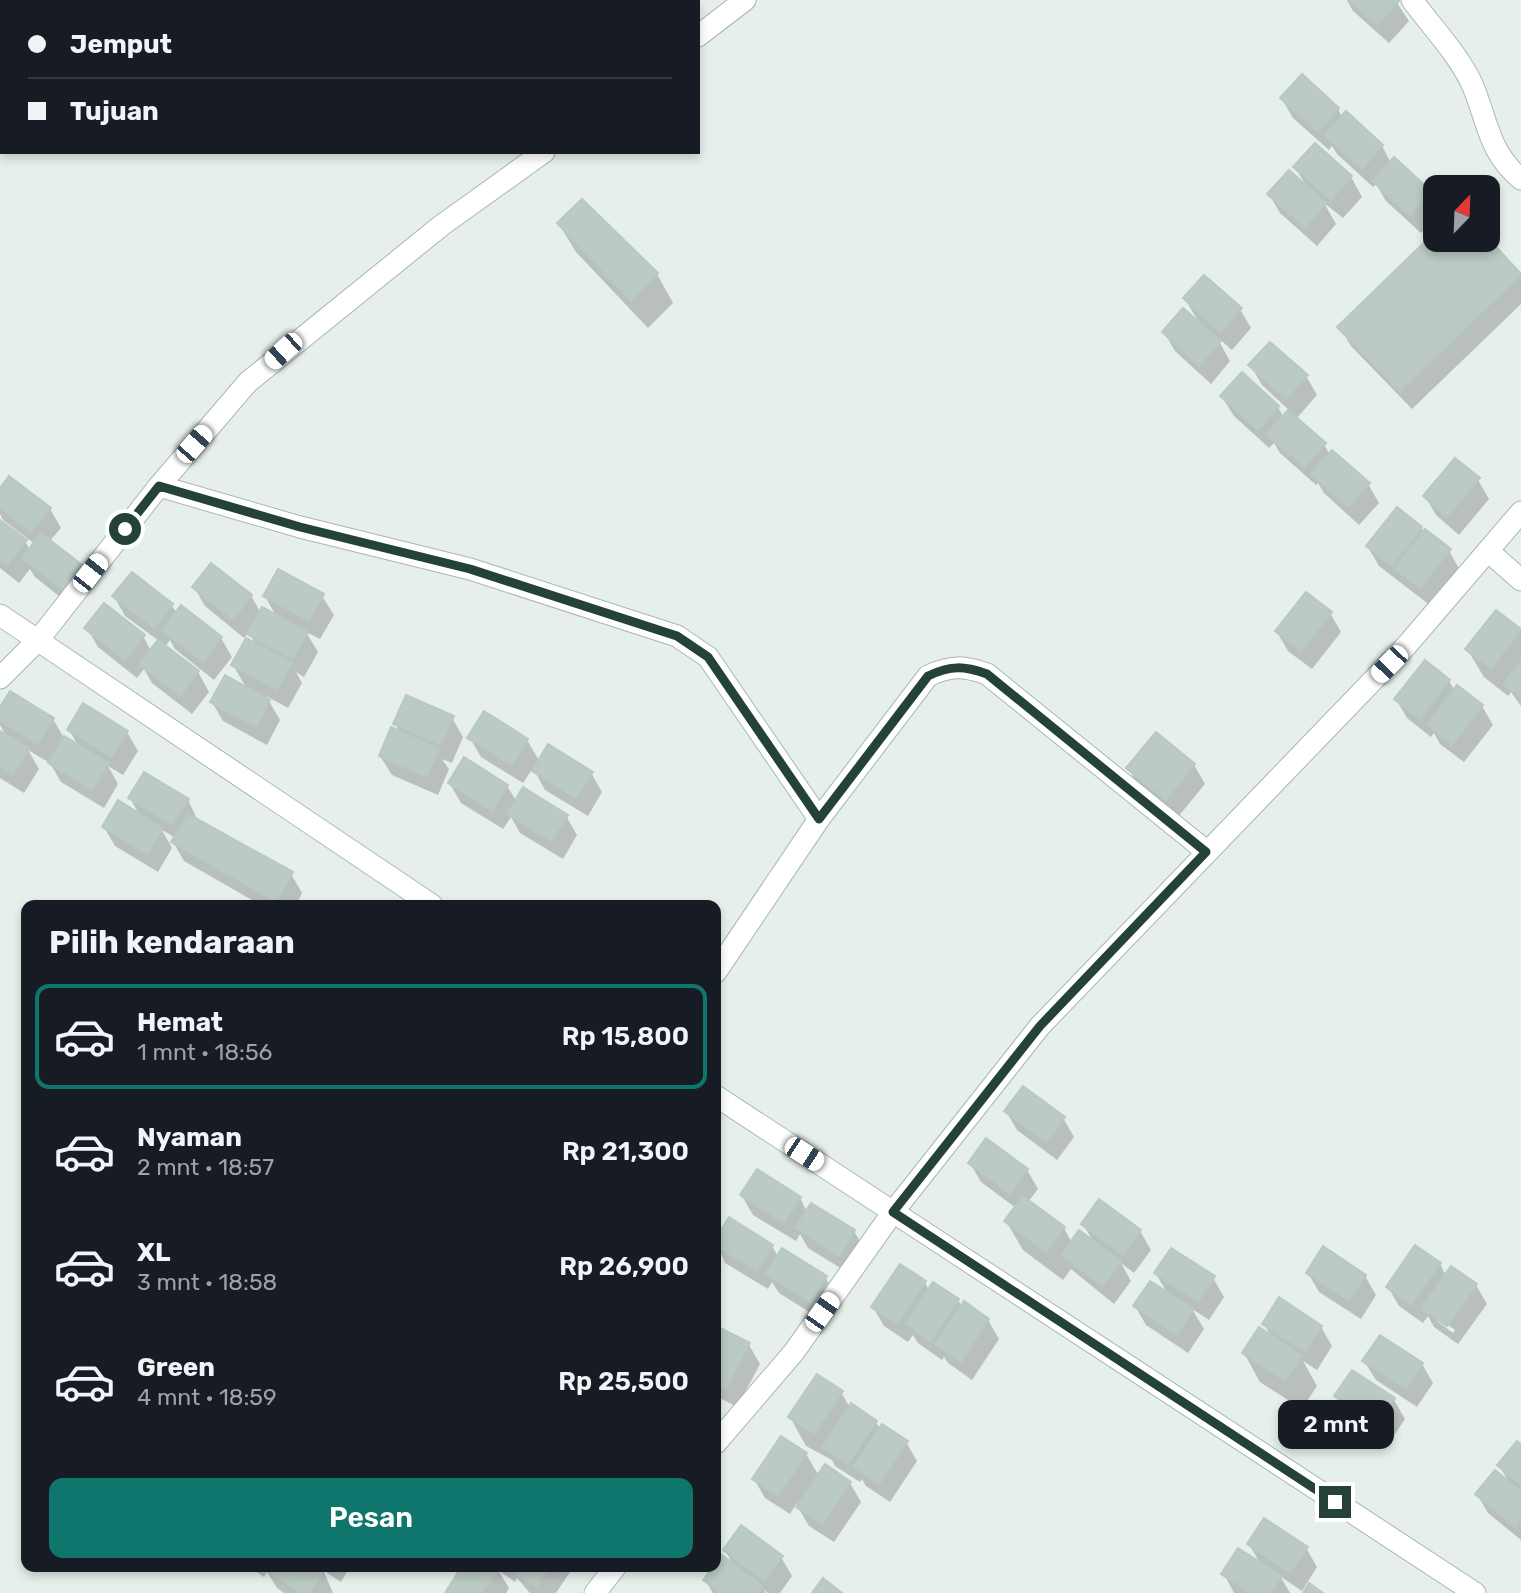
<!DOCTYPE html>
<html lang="id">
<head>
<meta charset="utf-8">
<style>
  body { margin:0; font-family:Rubik,sans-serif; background:#20242c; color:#f1f3f6; height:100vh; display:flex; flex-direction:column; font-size:26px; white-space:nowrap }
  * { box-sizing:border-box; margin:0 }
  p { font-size:23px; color:#9ea1a6 }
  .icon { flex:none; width:38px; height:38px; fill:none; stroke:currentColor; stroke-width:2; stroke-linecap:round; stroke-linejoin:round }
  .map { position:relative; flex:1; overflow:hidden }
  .drawer { position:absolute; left:21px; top:900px; width:700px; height:672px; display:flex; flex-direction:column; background:#171b24; border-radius:14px; box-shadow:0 4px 10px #0003 }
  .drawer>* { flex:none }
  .banner { position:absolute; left:0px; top:0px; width:700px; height:154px; box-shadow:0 4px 10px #0003; display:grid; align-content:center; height:154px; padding:0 28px; background:#171b24 }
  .needle { width:46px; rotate:23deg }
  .fabs { position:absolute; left:1423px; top:175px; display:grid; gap:14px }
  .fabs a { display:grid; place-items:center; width:77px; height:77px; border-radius:14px; background:#171b24; box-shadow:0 4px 10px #0003; font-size:35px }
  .end { position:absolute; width:32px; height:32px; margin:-16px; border:9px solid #24423a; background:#fff; box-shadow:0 0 0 4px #fff }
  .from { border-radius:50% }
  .bubble { position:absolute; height:49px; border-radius:14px; background:#171b24; box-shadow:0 4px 10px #0003; font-size:23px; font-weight:600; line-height:49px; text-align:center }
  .car { position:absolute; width:21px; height:42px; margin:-21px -10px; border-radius:9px; box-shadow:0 0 5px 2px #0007; background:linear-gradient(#fff 24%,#345 0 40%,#fff 0 76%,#345 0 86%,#fff 0) }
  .banner b { display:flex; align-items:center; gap:24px; height:66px; font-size:26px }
  .banner b+b { border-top:2px solid #363941 }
  .banner i { width:18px; height:18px; background:#f1f3f6 }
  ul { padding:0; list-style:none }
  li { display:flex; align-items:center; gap:21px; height:105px; margin:0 14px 10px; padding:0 14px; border:4px solid transparent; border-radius:14px }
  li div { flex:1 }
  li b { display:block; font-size:26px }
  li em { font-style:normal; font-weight:600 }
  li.current { border-color:#0f766e }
  li>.icon { width:63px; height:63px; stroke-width:1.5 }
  h2 { padding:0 28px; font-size:32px; line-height:84px }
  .button { display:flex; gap:14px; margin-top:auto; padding:14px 28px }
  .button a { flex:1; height:80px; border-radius:14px; background:#0f766e; color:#fff; font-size:28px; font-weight:600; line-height:80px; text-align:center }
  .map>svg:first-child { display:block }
  .shadow { fill:#0003; fill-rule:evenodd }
  .building { fill:#bbcac4; stroke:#b8c9c2; stroke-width:2 }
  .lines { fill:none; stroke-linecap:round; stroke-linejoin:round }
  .minor-casing { stroke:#a8b8b2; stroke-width:23 }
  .tertiary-casing { stroke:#a8b8b2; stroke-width:23 }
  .minor { stroke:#fff; stroke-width:21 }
  .tertiary { stroke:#fff; stroke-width:21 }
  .route { stroke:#24423a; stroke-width:9 }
</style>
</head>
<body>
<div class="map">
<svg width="1521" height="1593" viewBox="0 0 1521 1593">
  <rect width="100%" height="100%" fill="#e6efeb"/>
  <g class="shadow">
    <polygon points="1347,0 1395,0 1409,21 1389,43 1353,11"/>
    <polygon points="1282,99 1338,109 1342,117 1382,146 1391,163 1430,192 1435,201 1435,217 1421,233 1386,201 1376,184 1373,187 1337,154 1332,146 1329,150 1293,118"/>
    <polygon points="1315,145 1351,177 1362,197 1343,218 1324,203 1336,224 1317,246 1280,213 1269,194 1307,187 1295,167"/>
    <polygon points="559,224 657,274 673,303 648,328 576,252"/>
    <polygon points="1435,235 1435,240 1487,240 1521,275 1521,304 1412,409 1351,346 1340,327"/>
    <polygon points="1185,299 1240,309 1251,328 1232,350 1216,336 1230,361 1211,384 1175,351 1164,332 1200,324"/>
    <polygon points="1251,366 1306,376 1317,395 1296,419 1324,445 1330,454 1368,484 1379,503 1359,525 1324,493 1318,483 1316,485 1280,453 1274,443 1269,448 1234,416 1222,397 1278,407 1284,418 1290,411 1262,385"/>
    <polygon points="1478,480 1489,499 1459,535 1436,515 1425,496"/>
    <polygon points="0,491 50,509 61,528 49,542 81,566 92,585 74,608 35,577 30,569 19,583 0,568 0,522 25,541 30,550 35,544 3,520 0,514"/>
    <polygon points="1421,528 1449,551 1460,570 1431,606 1379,566 1368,547"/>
    <polygon points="194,587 251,596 261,613 276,616 265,596 322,596 334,615 320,639 306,632 318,652 304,677 296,672 302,683 288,708 266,696 280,720 267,745 223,721 212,702 247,689 233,665 255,645 250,631 244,638 205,606"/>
    <polygon points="114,596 171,605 177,613 221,638 232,657 214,680 175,649 170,640 165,647 198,672 209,692 192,714 152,683 144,669 137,678 98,647 87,628 143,636 151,651 159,641 125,616"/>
    <polygon points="1330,613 1341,632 1312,669 1288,651 1277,632"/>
    <polygon points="1520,630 1521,632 1521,706 1511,692 1508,696 1484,677 1467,649"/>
    <polygon points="1449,681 1455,691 1482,706 1493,725 1464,762 1440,744 1434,733 1431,737 1407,718 1396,699"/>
    <polygon points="0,710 53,719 64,738 79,747 69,730 127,732 138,751 123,775 108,766 118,784 104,808 61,782 50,763 28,750 39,769 24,793 0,778 0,733 6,736 0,725"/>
    <polygon points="452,718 463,737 452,763 442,759 449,769 438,795 392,775 380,756 401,734 395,724"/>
    <polygon points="470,738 527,740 540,762 591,773 602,792 588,816 545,790 533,768 523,783 481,757"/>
    <polygon points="1194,765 1205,784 1177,818 1139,787 1128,768"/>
    <polygon points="450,784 507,786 517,802 566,816 577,835 563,859 520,833 511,817 503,829 461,803"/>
    <polygon points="130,798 188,800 198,821 291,874 302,893 296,905 261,905 184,861 173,842 176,838 162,830 172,848 158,872 115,846 104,827 140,816"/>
    <polygon points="1006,1111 1063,1118 1074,1137 1057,1160 1017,1130"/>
    <polygon points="970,1163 1027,1170 1038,1189 1028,1202 1064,1228 1072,1243 1094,1243 1083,1224 1140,1231 1151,1250 1134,1273 1121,1263 1131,1281 1114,1304 1071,1269 1063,1280 1023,1250 1006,1221 1016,1208 981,1182"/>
    <polygon points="742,1196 800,1198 807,1212 854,1231 865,1250 850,1274 808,1248 800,1234 796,1241 753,1215"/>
    <polygon points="730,1220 772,1246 779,1258 825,1277 836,1296 822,1320 779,1293 772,1282 768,1289 725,1263 716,1242"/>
    <path d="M1440 1264 1446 1276 1476 1285 1487 1304 1458 1344 1434 1327 1428 1316 1423 1323 1399 1306 1388 1287ZM1437 1317 1455 1330 1453 1333 1437 1321Z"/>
    <polygon points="1308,1273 1365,1276 1376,1295 1361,1319 1319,1292"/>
    <polygon points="1156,1274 1213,1278 1224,1297 1209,1320 1192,1309 1204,1329 1188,1353 1146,1325 1135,1306 1168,1294"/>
    <polygon points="925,1282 929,1291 958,1300 962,1307 988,1320 999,1339 972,1380 948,1363 944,1357 942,1360 918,1343 913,1335 908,1342 884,1326 873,1307"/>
    <polygon points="1264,1324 1321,1327 1332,1346 1317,1370 1303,1361 1317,1386 1302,1409 1260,1382 1244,1353 1272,1338"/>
    <polygon points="723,1331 749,1345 760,1364 737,1407 716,1396 716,1345"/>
    <polygon points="1364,1361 1422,1364 1433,1383 1417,1407 1376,1380"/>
    <polygon points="1352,1372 1394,1400 1405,1419 1389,1443 1347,1415 1336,1396"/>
    <polygon points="841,1392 850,1408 876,1422 880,1429 906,1442 917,1461 890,1502 866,1486 862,1479 860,1482 835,1466 832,1460 806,1446 790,1417"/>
    <polygon points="1521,1447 1521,1540 1488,1513 1477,1494 1510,1484 1499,1465"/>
    <polygon points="806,1454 819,1476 850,1483 861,1502 834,1542 809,1526 796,1504 790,1514 765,1498 754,1479"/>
    <polygon points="1249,1544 1306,1548 1317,1567 1302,1591 1280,1576 1290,1593 1234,1593 1224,1574 1261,1565"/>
    <polygon points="725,1550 781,1557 792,1576 780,1593 768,1593 763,1589 766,1593 713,1593 705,1580 734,1566"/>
    <polygon points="248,1566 350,1566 341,1582 323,1570 333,1593 284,1593 277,1588 267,1572 264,1577"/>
    <polygon points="465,1566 574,1566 556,1593 530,1593 517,1578 515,1582 498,1570 509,1588 506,1593 447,1593"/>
  </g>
  <g class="building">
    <polygon points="1349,0 1398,0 1399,1 1377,25"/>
    <polygon points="1302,74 1339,108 1318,132 1280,98"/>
    <polygon points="1346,111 1383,145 1362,169 1324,135"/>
    <polygon points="1315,143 1352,176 1331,200 1293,167"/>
    <polygon points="1394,157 1431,191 1410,215 1372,181"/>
    <polygon points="1289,170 1326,203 1305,228 1267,194"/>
    <polygon points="582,199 658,273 631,301 557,223"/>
    <polygon points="1435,232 1435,240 1488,238 1521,274 1400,391 1337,327"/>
    <polygon points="1204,275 1242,308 1220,332 1183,298"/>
    <polygon points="1183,308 1221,341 1199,366 1162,332"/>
    <polygon points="1270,342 1308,375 1286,399 1248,365"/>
    <polygon points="1242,372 1279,406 1258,430 1220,396"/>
    <polygon points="1288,410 1326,443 1304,467 1266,434"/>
    <polygon points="1332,450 1370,483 1348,507 1310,474"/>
    <polygon points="1455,458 1480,478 1447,517 1423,496"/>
    <polygon points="9,476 51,508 31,532 0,508 0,488"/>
    <polygon points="1397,507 1422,527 1392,566 1366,546"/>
    <polygon points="0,520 27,540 7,565 0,559"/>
    <polygon points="1425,529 1451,549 1420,588 1394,569"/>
    <polygon points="41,533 82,565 63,590 22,558"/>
    <polygon points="211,563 252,595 233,620 192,587"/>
    <polygon points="278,569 324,594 309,621 263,596"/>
    <polygon points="132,572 173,604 154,628 112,596"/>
    <polygon points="1306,592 1332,612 1301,651 1275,631"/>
    <polygon points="104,603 145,635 125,660 84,628"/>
    <polygon points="181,605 222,637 203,662 162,630"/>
    <polygon points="262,607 308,632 293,659 247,634"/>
    <polygon points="1496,610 1521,629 1491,669 1465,649"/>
    <polygon points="246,638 292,663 277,690 231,665"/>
    <polygon points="158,640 199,671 180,696 139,664"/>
    <polygon points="1425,660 1450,680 1420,719 1394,699"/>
    <polygon points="1521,661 1521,697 1503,684"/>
    <polygon points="225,675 270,700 256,727 210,702"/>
    <polygon points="1457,685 1483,705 1452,745 1427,724"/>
    <polygon points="10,691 54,718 38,744 0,721 0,707"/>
    <polygon points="406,695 454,716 441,745 393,724"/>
    <polygon points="83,703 128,731 112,757 67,730"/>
    <polygon points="484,711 528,739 512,765 467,738"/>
    <polygon points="391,727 439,749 427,777 379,756"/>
    <polygon points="0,731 29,748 13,775 0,767"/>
    <polygon points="1156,732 1195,764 1166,800 1126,768"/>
    <polygon points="64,736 109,763 92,790 48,763"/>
    <polygon points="548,744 593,772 576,798 532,771"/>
    <polygon points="464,757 508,785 492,811 448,783"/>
    <polygon points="144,772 189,799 172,825 128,798"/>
    <polygon points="523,787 568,815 551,841 507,814"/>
    <polygon points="118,800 163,828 147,854 102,827"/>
    <polygon points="188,814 293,872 276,902 171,842"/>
    <polygon points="1023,1086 1065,1117 1046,1142 1004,1111"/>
    <polygon points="986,1138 1028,1169 1010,1194 968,1163"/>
    <polygon points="757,1169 801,1197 784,1223 740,1195"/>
    <polygon points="1023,1196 1065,1227 1046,1252 1004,1221"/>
    <polygon points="1099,1199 1141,1230 1123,1255 1081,1224"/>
    <polygon points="811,1203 855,1230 839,1256 795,1228"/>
    <polygon points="729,1217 773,1245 757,1271 716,1246 716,1239"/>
    <polygon points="1079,1230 1121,1261 1103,1286 1061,1255"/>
    <polygon points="1415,1245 1441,1263 1411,1305 1386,1287"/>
    <polygon points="1323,1246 1366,1275 1349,1301 1306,1273"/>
    <polygon points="782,1248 827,1276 810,1302 766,1274"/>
    <polygon points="1171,1248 1215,1276 1198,1302 1154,1273"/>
    <polygon points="900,1264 926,1281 897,1324 871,1307"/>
    <polygon points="1451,1266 1477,1284 1447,1326 1421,1308"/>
    <polygon points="1150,1281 1194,1309 1177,1335 1133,1306"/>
    <polygon points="933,1282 959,1299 931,1342 905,1324"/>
    <polygon points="1279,1297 1322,1326 1305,1352 1262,1324"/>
    <polygon points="964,1301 989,1319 961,1362 935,1344"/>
    <polygon points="1259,1327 1302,1356 1285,1381 1242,1353"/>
    <polygon points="722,1329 750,1343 726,1389 716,1384 716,1341"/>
    <polygon points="1380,1335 1423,1363 1406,1389 1362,1361"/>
    <polygon points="1352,1370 1395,1398 1378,1425 1334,1396"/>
    <polygon points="817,1374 843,1391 814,1434 788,1417"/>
    <polygon points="851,1403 877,1421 848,1464 822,1447"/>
    <polygon points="882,1424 908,1441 879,1484 853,1467"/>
    <polygon points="781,1436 807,1453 778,1496 752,1479"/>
    <polygon points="1517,1441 1521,1445 1521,1485 1497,1465"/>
    <polygon points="825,1464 851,1482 822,1524 796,1507"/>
    <polygon points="1495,1470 1521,1491 1521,1520 1515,1527 1475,1494"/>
    <polygon points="1264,1518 1308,1547 1290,1573 1247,1544"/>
    <polygon points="741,1525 783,1556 764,1580 723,1550"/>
    <polygon points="1238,1548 1282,1576 1271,1593 1250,1593 1221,1574"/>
    <polygon points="722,1555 763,1586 758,1593 721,1593 703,1580"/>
    <polygon points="265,1566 318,1566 324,1570 310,1593 302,1593 264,1569"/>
    <polygon points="462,1566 497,1566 499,1568 482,1593 445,1593"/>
    <polygon points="512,1566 550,1566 536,1587 510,1569"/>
    <polygon points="823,1578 842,1593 812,1593"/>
    <polygon points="1309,1583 1323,1593 1303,1593"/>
  </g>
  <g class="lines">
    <g class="minor-casing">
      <g id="minor">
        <path d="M1412 0C1432 27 1458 54 1472 84 1488 121 1488 152 1521 179"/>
        <polyline points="698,36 745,0"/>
        <polyline points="159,486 300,527 470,569 677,636 708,657 819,819"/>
        <polyline points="1488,551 1521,580"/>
        <polyline points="0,678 39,639 159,486 248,382 442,225 544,152"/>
        <path d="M716 972 819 819 928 676C951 665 964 666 987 674L1206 851"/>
        <polyline points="716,1443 794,1352 893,1212 1040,1026 1407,645 1521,512"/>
        <polyline points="595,1593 616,1566"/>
      </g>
    </g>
    <g class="tertiary-casing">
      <g id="tertiary">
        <polyline points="0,615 432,905"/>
        <polyline points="716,1096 1475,1593"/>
      </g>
    </g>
    <use href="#minor" class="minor"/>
    <use href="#tertiary" class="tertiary"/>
  </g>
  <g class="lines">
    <path class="route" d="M125 529 159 486 300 527 470 569 677 636 708 657 819 819 928 676C951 665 964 666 987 674L1206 852 1040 1026 893 1212 1335 1502"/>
  </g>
</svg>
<div class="fabs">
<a><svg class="needle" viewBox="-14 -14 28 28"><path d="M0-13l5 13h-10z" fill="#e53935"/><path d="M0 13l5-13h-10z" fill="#9ea1a6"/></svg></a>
</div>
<i class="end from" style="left:125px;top:529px"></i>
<i class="end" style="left:1335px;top:1502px"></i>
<div class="bubble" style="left:1278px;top:1400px;width:116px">2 mnt</div>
<i class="car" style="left:283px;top:351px;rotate:228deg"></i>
<i class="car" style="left:194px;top:444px;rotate:41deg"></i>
<i class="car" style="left:90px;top:573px;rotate:38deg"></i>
<i class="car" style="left:1389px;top:664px;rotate:224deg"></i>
<i class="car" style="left:804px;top:1154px;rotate:123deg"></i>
<i class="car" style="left:822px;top:1312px;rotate:35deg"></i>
<div class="banner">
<b><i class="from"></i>Jemput</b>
<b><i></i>Tujuan</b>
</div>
<section class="drawer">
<h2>Pilih kendaraan</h2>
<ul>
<li class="current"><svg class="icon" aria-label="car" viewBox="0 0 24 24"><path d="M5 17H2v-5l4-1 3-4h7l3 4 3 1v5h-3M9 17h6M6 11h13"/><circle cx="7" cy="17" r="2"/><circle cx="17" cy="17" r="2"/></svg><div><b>Hemat</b><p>1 mnt · 18:56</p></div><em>Rp 15,800</em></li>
<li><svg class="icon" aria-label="car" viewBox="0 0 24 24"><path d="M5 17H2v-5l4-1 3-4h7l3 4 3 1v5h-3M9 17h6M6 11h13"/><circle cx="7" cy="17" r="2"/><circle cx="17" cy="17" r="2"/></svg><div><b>Nyaman</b><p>2 mnt · 18:57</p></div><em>Rp 21,300</em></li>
<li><svg class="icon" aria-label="car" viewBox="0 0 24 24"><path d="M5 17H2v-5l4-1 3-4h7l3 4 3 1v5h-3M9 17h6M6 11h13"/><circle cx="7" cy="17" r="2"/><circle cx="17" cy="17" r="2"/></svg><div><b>XL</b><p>3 mnt · 18:58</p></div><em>Rp 26,900</em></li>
<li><svg class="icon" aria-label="car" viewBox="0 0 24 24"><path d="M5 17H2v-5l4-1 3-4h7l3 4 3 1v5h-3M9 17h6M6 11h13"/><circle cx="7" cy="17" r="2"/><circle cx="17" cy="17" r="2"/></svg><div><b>Green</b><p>4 mnt · 18:59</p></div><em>Rp 25,500</em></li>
</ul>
<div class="button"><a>Pesan</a></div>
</section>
</div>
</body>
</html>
